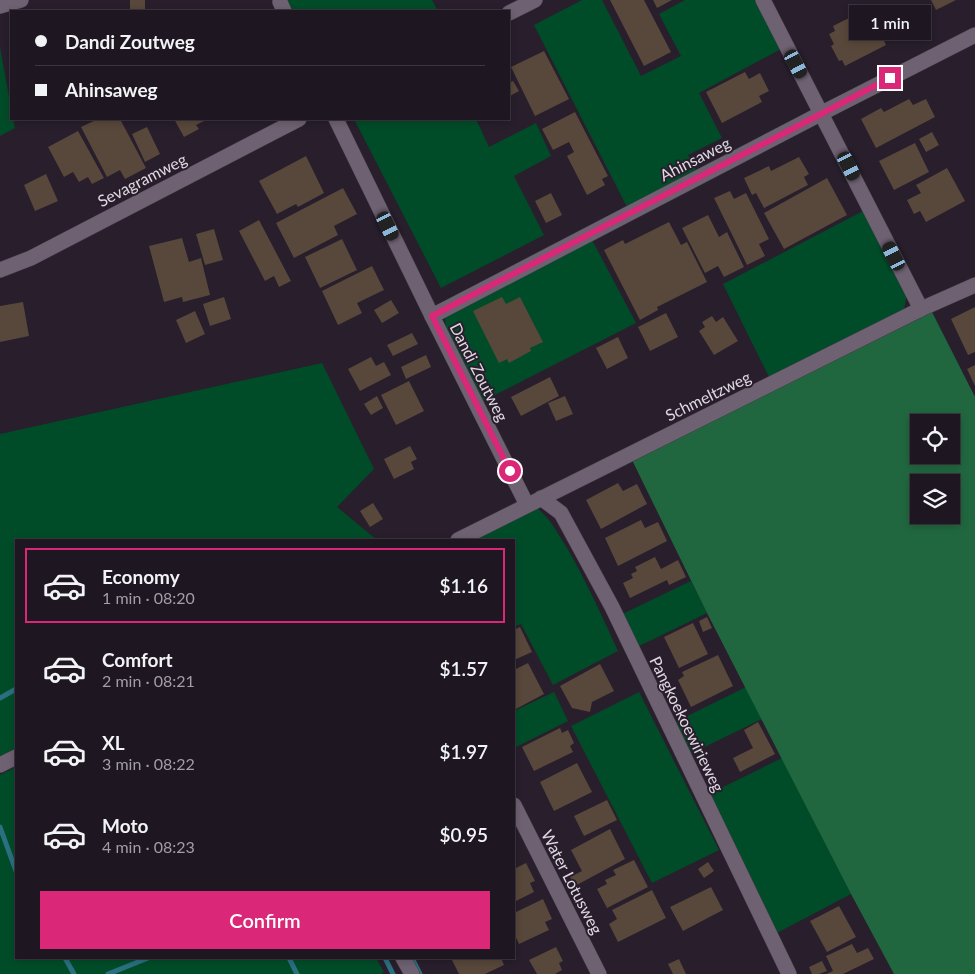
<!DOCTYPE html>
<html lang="en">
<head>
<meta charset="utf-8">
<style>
  body { margin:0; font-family:Lato,sans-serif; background:#261f2a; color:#f1f3f6; height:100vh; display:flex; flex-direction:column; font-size:19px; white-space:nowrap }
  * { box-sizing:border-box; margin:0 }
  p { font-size:16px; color:#a19fa5 }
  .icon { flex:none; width:28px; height:28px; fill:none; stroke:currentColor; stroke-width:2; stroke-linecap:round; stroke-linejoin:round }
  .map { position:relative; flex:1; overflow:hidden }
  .details { position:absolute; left:15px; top:539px; width:500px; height:420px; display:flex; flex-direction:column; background:#1e1621; border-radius:0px; box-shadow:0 2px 8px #0003,0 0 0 1px #3c353f }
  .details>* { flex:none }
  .top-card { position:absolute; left:10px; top:10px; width:500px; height:110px; border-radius:0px; box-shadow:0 2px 8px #0003,0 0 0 1px #3c353f; display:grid; align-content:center; height:110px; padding:0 25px; background:#1e1621 }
  .controls { position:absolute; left:910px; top:414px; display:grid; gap:10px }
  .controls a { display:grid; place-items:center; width:50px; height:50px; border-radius:0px; background:#1e1621; box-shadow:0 2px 8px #0003,0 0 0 1px #3c353f; font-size:25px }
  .end { position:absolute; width:22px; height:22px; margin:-11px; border:6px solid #db2777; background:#fff; box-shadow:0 0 0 2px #fff }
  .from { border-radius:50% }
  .bubble { position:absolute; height:35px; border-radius:0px; background:#1e1621; box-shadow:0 2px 8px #0003,0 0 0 1px #3c353f; font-size:16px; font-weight:600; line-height:35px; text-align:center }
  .car { position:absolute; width:15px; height:30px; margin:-15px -8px; border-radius:6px; box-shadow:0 0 4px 1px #0007; background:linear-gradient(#222 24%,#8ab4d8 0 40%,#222 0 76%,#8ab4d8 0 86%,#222 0) }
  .top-card b { display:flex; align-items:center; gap:18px; height:48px; font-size:19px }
  .top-card b+b { border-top:1px solid #3c353f }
  .top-card i { width:12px; height:12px; background:#f1f3f6 }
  ul { padding:9px 0 0; list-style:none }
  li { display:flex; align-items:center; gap:15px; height:75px; margin:0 10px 8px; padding:0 15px; border:2px solid transparent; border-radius:0px }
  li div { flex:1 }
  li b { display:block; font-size:19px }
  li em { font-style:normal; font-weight:600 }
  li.current { border-color:#db2777 }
  li>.icon { width:45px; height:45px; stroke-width:1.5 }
  .primary-button { display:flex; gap:10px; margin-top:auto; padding:10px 25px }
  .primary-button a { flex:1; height:58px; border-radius:0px; background:#db2777; color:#fff; font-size:20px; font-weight:600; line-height:58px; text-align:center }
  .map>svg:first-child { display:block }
  .green { fill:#004c28 }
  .forest { fill:#20673f; fill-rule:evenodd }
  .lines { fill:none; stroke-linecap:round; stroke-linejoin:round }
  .stream { stroke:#2b7080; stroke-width:5 }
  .building { fill:#58473b }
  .street-casing { stroke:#433a46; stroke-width:16 }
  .street { stroke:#6e6172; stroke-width:15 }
  .route { stroke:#db2777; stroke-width:6 }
  .labels { text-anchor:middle; stroke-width:4; stroke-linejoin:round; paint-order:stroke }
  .street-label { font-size:16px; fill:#e0d9e3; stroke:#281e2c }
</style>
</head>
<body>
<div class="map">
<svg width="975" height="974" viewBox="0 0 975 974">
  <rect width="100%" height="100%" fill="#281e2c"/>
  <g class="green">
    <polygon points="288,0 432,0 438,11 288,11 283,2"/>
    <polygon points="582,0 602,0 641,76 681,56 659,14 685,0 755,0 781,49 699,93 722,138 688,155 696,170 627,207 534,25"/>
    <polygon points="0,47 11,108 11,119 13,119 15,128 0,136"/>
    <polygon points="354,119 476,119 489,147 536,123 551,156 514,176 544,235 441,288"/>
    <polygon points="863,211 907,295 904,309 769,377 723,284"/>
    <polygon points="591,238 636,323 483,401 446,327 445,319 448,313"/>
    <polygon points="322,363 374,469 337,507 377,540 16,540 16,750 0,758 0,434"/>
    <path d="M537 508C550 518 558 534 567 548 586 581 602 616 618 651L553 685 521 624 514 627V540H471Z"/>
    <polygon points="691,581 707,613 631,650 614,618"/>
    <polygon points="746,687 762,719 684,757 669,725"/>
    <polygon points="554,692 568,721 514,748 514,711"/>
    <polygon points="639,692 719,850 652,883 571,726"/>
    <polygon points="782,758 851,894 773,935 703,797"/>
    <polygon points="16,767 16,958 376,958 384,972 381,974 0,974 0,775"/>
  </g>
  <path class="forest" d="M932 312 975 397V974H894L851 894 707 613 632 460ZM919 422H951V455H919ZM919 482H951V515H919Z"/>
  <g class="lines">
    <g class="stream">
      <polyline points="0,698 16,689"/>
      <polyline points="0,827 16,871"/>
      <polyline points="65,958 74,974"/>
      <polyline points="289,958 297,974"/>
      <polyline points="385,958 393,974"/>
      <polyline points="412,958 420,974"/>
      <polyline points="108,974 148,958"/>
    </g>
  </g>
  <g class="building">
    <rect x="130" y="0" width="15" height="10"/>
    <polygon points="610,0 644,0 671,52 644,66"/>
    <polygon points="653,0 672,0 657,8"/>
    <polygon points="931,0 956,0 936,10"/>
    <polygon points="861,12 864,18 871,15 886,45 845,66 842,60 839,61 831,46 834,44 829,34 835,31 833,26"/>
    <polygon points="544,51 569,99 535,116 511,67"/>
    <polygon points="745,72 749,79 760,73 769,91 759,96 762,102 722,123 706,92"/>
    <polygon points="513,81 519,91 510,96 509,83"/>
    <polygon points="909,99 913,105 926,99 935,117 876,148 861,119 881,108 884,112"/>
    <polygon points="575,112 608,176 602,179 605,185 587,195 567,156 574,152 569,142 553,150 542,129"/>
    <polygon points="98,119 120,119 146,168 125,179 120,170 107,177 81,127"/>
    <polygon points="174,119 203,119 204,121 196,125 199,129 184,137"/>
    <polygon points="147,127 160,154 145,162 132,134"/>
    <polygon points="78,131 104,178 92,184 88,177 79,182 73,172 64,177 48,147"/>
    <polygon points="932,132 939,145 926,152 919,139"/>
    <polygon points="915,143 929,172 894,190 879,161"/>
    <polygon points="306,156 324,193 298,207 296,204 277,214 259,181"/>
    <polygon points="799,157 809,174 804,177 808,185 764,208 756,193 752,195 744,178 769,166 771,171"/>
    <polygon points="947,168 965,201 926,222 920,211 914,214 907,200 921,193 916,185"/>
    <polygon points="46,174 58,201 35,211 24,185"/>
    <polygon points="827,178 847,215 784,249 764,213"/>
    <polygon points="343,188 357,214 334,226 338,235 294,258 276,223"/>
    <polygon points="730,191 734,199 746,193 769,239 759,244 765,256 747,265 714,198"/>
    <polygon points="551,193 562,215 546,223 535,201"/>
    <polygon points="708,215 719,237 727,232 744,267 724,277 718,266 705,273 682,228"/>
    <polygon points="259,220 291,281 279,287 274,276 265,281 239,231"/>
    <polygon points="669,222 681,245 687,242 707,282 657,307 658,310 640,320 604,250 623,240 625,244"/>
    <polygon points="214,229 223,260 205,265 196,234"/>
    <polygon points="182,238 189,262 201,258 210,295 183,302 182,297 164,302 149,246"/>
    <polygon points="342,239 357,270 320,288 305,257"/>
    <polygon points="372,266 384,290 357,303 362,313 338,325 322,291"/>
    <polygon points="224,297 231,319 210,326 203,304"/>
    <polygon points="502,297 506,304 520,297 543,342 530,348 531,351 509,363 507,359 499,363 473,311"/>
    <polygon points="391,300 399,313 382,323 374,310"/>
    <polygon points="23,302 29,336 0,342 0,306"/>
    <polygon points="975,307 975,352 968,355 951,319"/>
    <polygon points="195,311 205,334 186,343 176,320"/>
    <polygon points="666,313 678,337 650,351 638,327"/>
    <polygon points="712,316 716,322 723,317 738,341 714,355 699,331 705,327 702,322"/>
    <polygon points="412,333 418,344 393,356 387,345"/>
    <polygon points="618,337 628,358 607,369 596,348"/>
    <polygon points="426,355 431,367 406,379 401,367"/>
    <polygon points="371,357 376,366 384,362 391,375 360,391 348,369"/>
    <polygon points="975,365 975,386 967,369"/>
    <polygon points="550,377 559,396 521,416 511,397"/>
    <polygon points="409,381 424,411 396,425 381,395"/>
    <polygon points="377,396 383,408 371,415 364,404"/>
    <polygon points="565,396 573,414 556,421 548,403"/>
    <polygon points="410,446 417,459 411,462 414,469 394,479 384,459"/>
    <polygon points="618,483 623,491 637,484 647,504 601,529 586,500"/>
    <polygon points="373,503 383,519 370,527 360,511"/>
    <polygon points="641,520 645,528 658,522 667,541 618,566 605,538"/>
    <polygon points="655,557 661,569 678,560 686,577 669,585 667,580 630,598 623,583 633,578 631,574 637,571 635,567"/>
    <polygon points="707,617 712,628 703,632 699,621"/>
    <polygon points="693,623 708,654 679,668 664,637"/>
    <polygon points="520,627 532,652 514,660 514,630"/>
    <polygon points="718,655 733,686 691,707 678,680 684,676 682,672"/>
    <polygon points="528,663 544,694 514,710 514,670"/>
    <polygon points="600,664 614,691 592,702 590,712 572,708 560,686"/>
    <polygon points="758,722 775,754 740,772 733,758 753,748 744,730"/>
    <polygon points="560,728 562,733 568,730 574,743 570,746 573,752 534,771 522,747"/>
    <polygon points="577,763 592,792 554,811 540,782"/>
    <polygon points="607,800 617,820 584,836 574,816"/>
    <polygon points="610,829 625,859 575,886 570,877 582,871 571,850"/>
    <polygon points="634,860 648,887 607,908 597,889 607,884 605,880 616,875 613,870"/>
    <polygon points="708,862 714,871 704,878 698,869"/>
    <polygon points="526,863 535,881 530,883 534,892 514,902 514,869"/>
    <polygon points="711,887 723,910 683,931 670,907"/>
    <polygon points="652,890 666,918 618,942 609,924 617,919 612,910"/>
    <polygon points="543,899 552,919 545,922 549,930 519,944 514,933 514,913"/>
    <polygon points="839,906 856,937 827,952 810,921"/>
    <polygon points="852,944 857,953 868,948 874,959 843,974 826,974 833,971 826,956"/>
    <polygon points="556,947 563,961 559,963 562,970 555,974 537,974 529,960"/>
    <polygon points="451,958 501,958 504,965 485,974 459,974"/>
    <polygon points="679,959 686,974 673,974 668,964"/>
    <polygon points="822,961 827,971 819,974 812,974 809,967"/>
  </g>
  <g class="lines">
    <g class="street-casing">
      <g id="street">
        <polyline points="763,0 921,309"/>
        <polyline points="280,2 284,11"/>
        <polyline points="0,6 21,0"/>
        <polyline points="509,13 535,0"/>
        <polyline points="336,119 432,316 527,505"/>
        <polyline points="0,270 31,258 299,119"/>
        <polyline points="432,316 822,113 975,35"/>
        <polyline points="541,498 561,513 612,607 789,974"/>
        <polyline points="458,540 921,309 975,285"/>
        <polyline points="0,765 16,757"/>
        <polyline points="514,805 599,974"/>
        <polyline points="403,958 412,974"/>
      </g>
    </g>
    <use href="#street" class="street"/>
  </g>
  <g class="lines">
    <polyline class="route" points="510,471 432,316 890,78"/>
  </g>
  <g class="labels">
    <g class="street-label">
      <text transform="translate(695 159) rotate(-27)" y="6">Ahinsaweg</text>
      <text transform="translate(142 180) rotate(-27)" y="6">Sevagramweg</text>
      <text transform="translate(479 372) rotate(63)" y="6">Dandi Zoutweg</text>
      <text transform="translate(708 396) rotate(-26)" y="6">Schmeltzweg</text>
      <text transform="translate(687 724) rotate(64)" y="6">Pangkoekoewirieweg</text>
      <text transform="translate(572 882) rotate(63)" y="6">Water Lotusweg</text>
    </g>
  </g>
</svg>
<div class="controls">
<a><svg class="icon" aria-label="locate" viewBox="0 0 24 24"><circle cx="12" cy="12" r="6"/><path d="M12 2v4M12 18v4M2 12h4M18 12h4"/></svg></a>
<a><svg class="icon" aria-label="layers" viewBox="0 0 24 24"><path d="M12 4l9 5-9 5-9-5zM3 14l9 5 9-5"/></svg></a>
</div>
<i class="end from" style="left:510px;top:471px"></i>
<i class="end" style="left:890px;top:78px"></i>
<div class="bubble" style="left:849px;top:5px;width:82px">1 min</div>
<i class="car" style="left:796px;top:64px;rotate:152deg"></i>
<i class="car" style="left:849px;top:166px;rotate:153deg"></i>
<i class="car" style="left:388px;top:226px;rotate:154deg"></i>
<i class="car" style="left:894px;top:256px;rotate:333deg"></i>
<div class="top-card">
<b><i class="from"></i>Dandi Zoutweg</b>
<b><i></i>Ahinsaweg</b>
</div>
<section class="details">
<ul>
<li class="current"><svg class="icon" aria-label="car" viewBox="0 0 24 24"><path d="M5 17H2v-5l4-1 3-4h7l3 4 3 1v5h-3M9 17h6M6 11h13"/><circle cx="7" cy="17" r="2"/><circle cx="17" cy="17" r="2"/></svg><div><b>Economy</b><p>1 min · 08:20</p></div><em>$1.16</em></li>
<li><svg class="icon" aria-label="car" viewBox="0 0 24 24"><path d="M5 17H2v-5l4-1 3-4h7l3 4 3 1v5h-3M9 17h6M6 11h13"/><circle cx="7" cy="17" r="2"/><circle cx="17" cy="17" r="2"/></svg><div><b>Comfort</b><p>2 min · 08:21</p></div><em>$1.57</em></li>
<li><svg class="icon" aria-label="car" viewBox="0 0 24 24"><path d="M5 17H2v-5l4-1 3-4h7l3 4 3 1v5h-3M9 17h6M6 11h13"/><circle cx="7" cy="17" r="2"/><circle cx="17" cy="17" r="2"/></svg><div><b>XL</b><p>3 min · 08:22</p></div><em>$1.97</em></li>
<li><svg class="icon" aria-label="car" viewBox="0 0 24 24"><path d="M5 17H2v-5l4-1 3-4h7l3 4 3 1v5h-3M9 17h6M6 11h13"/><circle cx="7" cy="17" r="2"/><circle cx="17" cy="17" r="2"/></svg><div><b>Moto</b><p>4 min · 08:23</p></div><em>$0.95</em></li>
</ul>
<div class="primary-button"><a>Confirm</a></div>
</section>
</div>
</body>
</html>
